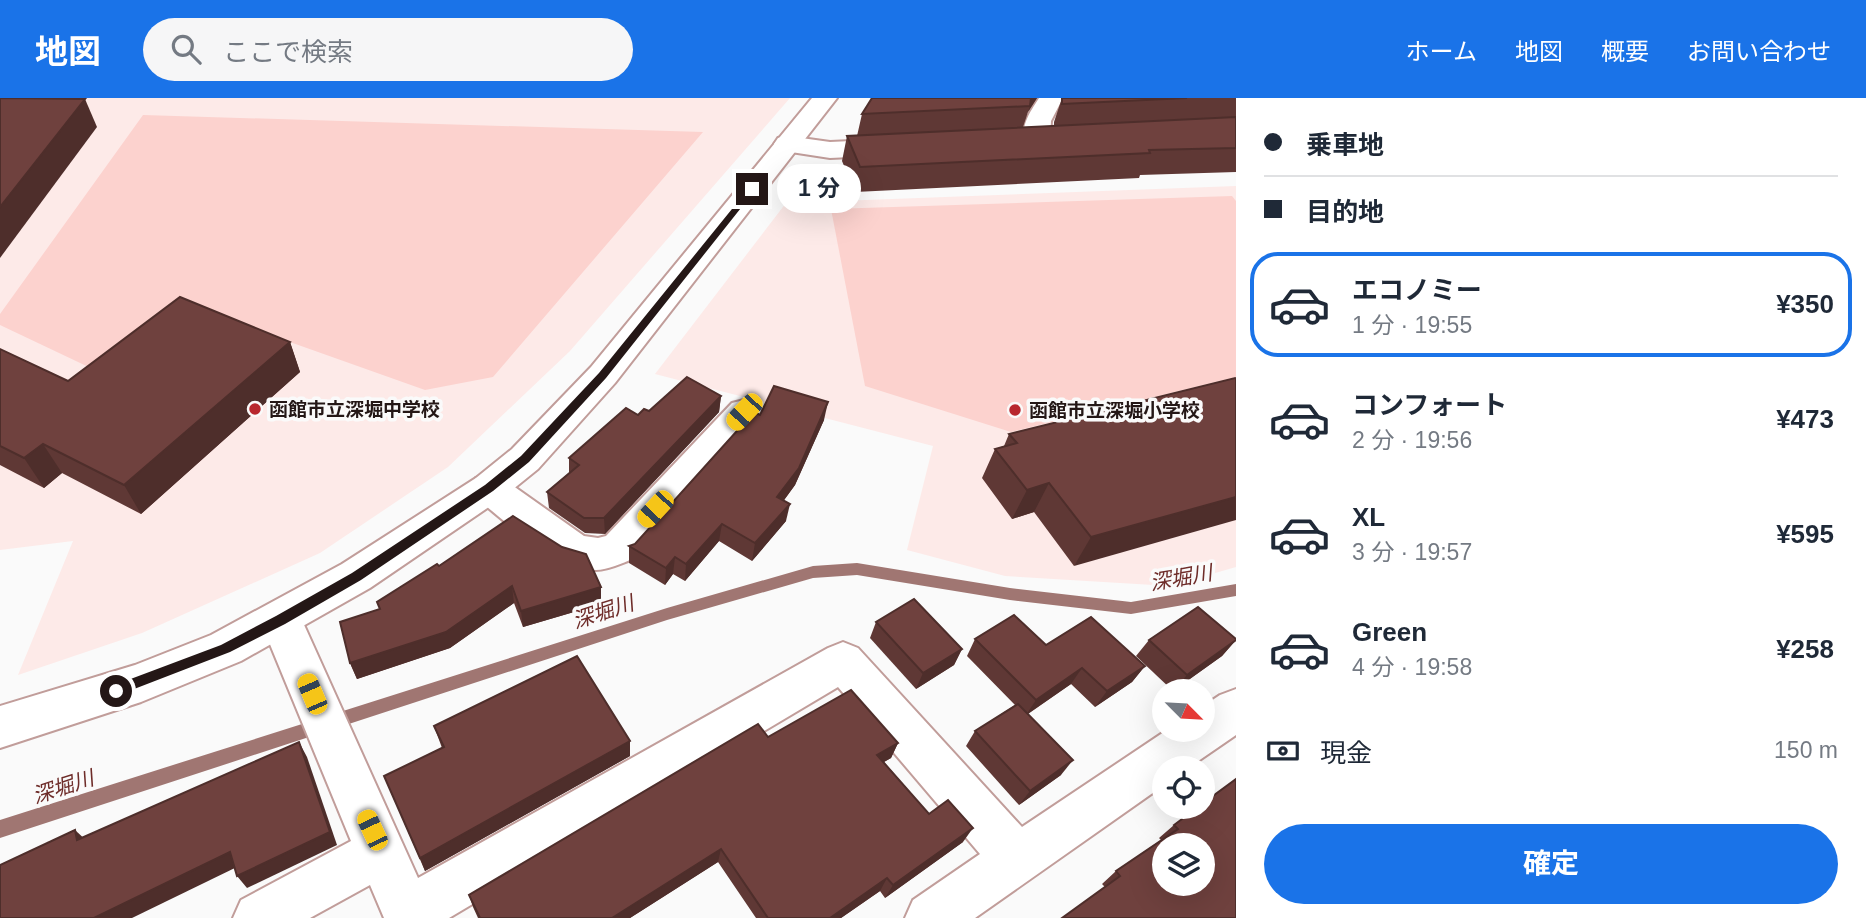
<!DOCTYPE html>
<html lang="ja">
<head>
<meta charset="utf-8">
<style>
  body { margin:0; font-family:Arial,"Noto Sans JP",sans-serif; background:#f6f6f7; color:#1f2937; height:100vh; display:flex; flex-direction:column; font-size:26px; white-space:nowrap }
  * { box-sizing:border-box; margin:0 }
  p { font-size:23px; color:#747a83 }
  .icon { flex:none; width:38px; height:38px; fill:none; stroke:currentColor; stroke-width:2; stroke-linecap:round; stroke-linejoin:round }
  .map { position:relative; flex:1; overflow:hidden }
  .sheet { display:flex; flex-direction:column; background:#fff; width:630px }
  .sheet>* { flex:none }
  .hud { display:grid; align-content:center; height:154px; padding:0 28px; background:#fff }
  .needle { width:46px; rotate:114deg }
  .fabs { position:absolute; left:1152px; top:581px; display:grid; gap:14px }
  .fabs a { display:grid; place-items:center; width:63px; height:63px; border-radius:50%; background:#fff; box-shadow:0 7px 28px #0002; font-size:35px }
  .end { position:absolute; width:32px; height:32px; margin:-16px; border:9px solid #241716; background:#fff; box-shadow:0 0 0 4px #fff }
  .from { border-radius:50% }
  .bubble { position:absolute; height:49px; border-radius:24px; background:#fff; box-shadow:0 7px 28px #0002; font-size:23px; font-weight:700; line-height:49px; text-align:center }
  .car { position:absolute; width:21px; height:42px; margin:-21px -10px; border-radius:9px; box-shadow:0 0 5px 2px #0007; background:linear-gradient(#f5c518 24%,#345 0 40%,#f5c518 0 76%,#345 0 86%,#f5c518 0) }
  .hud b { display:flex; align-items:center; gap:24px; height:66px; font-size:26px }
  .hud b+b { border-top:2px solid #e0e1e3 }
  .hud i { width:18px; height:18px; background:#1f2937 }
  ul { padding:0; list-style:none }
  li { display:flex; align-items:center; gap:21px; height:105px; margin:0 14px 10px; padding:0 14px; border:4px solid transparent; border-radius:28px }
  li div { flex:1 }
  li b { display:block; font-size:26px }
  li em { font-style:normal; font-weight:700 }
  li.current { border-color:#1a73e8 }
  li>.icon { width:63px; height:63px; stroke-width:1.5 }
  .pay { display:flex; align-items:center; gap:18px; height:77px; padding:0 28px; font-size:26px }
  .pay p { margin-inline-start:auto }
  .cta { display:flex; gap:14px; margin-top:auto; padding:14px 28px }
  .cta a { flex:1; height:80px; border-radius:42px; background:#1a73e8; color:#fff; font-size:28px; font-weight:700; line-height:80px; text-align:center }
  header { display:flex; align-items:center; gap:42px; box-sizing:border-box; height:98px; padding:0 35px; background:#1a73e8; color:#fff }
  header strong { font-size:33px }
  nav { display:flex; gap:38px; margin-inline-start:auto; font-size:24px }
  .search { width:490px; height:63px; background:#f6f6f7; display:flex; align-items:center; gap:18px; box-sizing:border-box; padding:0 24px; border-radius:38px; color:#747a83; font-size:26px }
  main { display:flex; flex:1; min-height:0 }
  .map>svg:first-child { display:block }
  .built { fill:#fdeae8 }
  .green { fill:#fcd2ce }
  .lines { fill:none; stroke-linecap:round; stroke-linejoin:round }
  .stream { fill:#a07672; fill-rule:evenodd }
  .street-casing { stroke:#c19d9a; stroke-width:4 }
  .secondary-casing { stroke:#c19d9a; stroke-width:4 }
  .street { fill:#fff; fill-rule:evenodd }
  .secondary { fill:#fff; fill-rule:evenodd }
  .wall { fill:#5f3835 }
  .shaded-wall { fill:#4e2e2b }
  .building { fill:#6f413e; stroke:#4e2e2b; stroke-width:2; fill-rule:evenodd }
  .route { fill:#241716 }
  .poi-dot { fill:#b8272e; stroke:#fafafa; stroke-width:2.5 }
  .labels { text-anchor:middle; stroke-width:7; stroke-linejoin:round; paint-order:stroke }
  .poi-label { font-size:19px; font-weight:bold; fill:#241716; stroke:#fafafa; text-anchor:start }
  .water-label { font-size:21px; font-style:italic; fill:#6e2c29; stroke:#fafafa }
</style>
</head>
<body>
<header>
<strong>地図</strong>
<div class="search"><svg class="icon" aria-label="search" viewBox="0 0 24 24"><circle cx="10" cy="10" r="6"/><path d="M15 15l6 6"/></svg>ここで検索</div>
<nav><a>ホーム</a><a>地図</a><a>概要</a><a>お問い合わせ</a></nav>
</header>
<main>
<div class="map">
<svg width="1236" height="820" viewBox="0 0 1236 820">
  <rect width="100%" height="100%" fill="#fafafa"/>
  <g class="built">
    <polygon points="0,0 790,0 570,253 448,369 320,455 142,535 18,577 73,443 0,452"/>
    <polygon points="1236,88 1236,469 1170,488 1005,478 907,452 933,348 655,276 786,105"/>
  </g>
  <g class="green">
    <polygon points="143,17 703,34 493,279 425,292 186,207 97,273 0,227 0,216"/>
    <polygon points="1232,98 1236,103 1236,279 1011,334 865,288 831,111"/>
  </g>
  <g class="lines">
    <polygon class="stream" points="857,465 1010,490 1131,504 1236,486 1236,498 1131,516 1010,502 857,477 813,480 667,522 0,740 0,722 667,510 813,468"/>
    <g class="street-casing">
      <g id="street">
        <path d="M1039 0H1063L1051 23 1050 42 1046 48 1037 50 1028 48C1017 32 1030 14 1039 0Z"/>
        <polygon points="787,38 830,44 895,41 904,43 908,49 904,55 895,57 830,60 778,52 774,46 778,40"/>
        <path d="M744 302 756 305 762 314 756 323 633 461C622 465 608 472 596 472 554 471 508 425 476 400L470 390 476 380 489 376 502 380 584 438 598 440 606 438 732 305Z"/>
        <polygon points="281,504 296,509 418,780 828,550 843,544 858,550 1022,729 1167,632 1202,632 1202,609 1220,597 1236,591 1236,637 1188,670 1164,670 1164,687 975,820 905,820 913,802 980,756 838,589 449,820 384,820 370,787 310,820 233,820 241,802 351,743 260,522 266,509"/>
      </g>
    </g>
    <g class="secondary-casing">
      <polygon id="secondary" points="812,0 837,0 615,285 538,371 502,400 370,490 241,563 141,604 0,650 0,608 135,567 211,537 342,466 476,380 512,351 591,269"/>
    </g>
    <use href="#street" class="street"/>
    <use href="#secondary" class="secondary"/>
  </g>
  <g class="wall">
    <polygon points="872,0 1037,0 1028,14 1023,29 1054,28 1054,24 1062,0 1236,0 1236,74 1140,77 1139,80 855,94 842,63 847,38 857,38 862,16"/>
    <polygon points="290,244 300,274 141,416 62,375 44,390 0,367 0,251 68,283"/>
    <polygon points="1236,281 1074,468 1034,414 1012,421 982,380 995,351 1004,348 1009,336"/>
    <polygon points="721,298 719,314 605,436 585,435 549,410 547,394 569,375 569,360 638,317 649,313"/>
    <polygon points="760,317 824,322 795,387 784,402 786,423 752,463 719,443 685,483 673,476 665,487 629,465 629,448 635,446"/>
    <polygon points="439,468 601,489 601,506 523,529 514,505 450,550 357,581 350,565 380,511"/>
    <polygon points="876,524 962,551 954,567 916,591 870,540"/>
    <polygon points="975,541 1046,547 1145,568 1132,584 1095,609 1071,586 1028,616 1061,677 1019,707 966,648 975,633 1015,607 967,558"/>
    <polygon points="1149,542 1236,542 1222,558 1173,593 1136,558"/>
    <polygon points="434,628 630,643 630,658 425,773 384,678 442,650"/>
    <polygon points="768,639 898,645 891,660 884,664 929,716 963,744 885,800 880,793 841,820 756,820 718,764 630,820 478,820 473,809 469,797"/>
    <polygon points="1236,681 1236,820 1105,789 1102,786 1116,773 1161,742 1159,740 1174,727"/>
  </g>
  <g class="shaded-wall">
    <polygon points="1030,0 1037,0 1028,14 1030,8"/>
    <polygon points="85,1 97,29 0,160 0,109"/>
    <polygon points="290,244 300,274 141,416 124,387"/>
    <polygon points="721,298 719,314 605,436 604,420"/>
    <polygon points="828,304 824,322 795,387 774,416 777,399"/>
    <polygon points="43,346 62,375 44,390 24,360"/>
    <polygon points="1049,385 1034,414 1012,421 1027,392"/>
    <polygon points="1236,399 1236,422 1074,468 1091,439"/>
    <polygon points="790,406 786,423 752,463 755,445"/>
    <polygon points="722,426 719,443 685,483 686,466"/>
    <polygon points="675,459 673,476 665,487 666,470"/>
    <polygon points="512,488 514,505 450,550 357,581 350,565"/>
    <polygon points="601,489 601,506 523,529 521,513"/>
    <polygon points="1236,542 1222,558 1173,593 1187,577"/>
    <polygon points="962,551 954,567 916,591 923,575"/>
    <polygon points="1145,568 1132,584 1095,609 1107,593"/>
    <polygon points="1082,570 1071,586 1026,617 1036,602"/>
    <polygon points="630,643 630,658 425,773 420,760"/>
    <polygon points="299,644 307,659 337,747 247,790 237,778"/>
    <polygon points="898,645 891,660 871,671 877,657"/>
    <polygon points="1073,662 1061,677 1019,707 1030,693"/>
    <polygon points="973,730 963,744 885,800 893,787"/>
    <polygon points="75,732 89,745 77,742"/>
    <polygon points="721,751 718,764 630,820 612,820"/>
    <polygon points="230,754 241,767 132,820 94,820"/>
    <polygon points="887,780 880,793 841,820 830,820"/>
  </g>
  <g class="building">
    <polygon points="0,0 85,1 0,109"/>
    <polygon points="872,0 1031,0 1030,8 862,16"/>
    <polygon points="1062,0 1187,0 1062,6"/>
    <polygon points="1236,19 1236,50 1149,52 1150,55 860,69 847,38"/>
    <polygon points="180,199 290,244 124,387 43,346 24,360 0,348 0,251 68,283"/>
    <polygon points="687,279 721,298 604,420 584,420 547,394 579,367 569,360 626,310 638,317 644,311 649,313"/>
    <polygon points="1235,280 1236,281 1236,399 1091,439 1049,385 1027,392 995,351 1017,345 1009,336"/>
    <polygon points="774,288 828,304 799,370 777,399 790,406 755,445 722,426 686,466 675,459 666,470 629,448 635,446 754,314 760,317"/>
    <polygon points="513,418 562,449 586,456 601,489 521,513 512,488 446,534 350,565 340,524 380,511 377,504 437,466 439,468"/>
    <polygon points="914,501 962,551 923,575 876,524"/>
    <polygon points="1198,509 1236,541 1236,542 1187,577 1149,542"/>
    <polygon points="1014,517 1046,547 1091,519 1145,568 1107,593 1082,570 1036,602 975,541"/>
    <polygon points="577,558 630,643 420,760 384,678 444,649 434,628"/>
    <polygon points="851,592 898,645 877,657 929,716 948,702 973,730 893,787 887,780 830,820 768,820 721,751 612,820 480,820 469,797 758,626 768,639"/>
    <polygon points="1018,606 1073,662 1030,693 975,633"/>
    <polygon points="299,644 330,734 237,778 230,754 94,820 0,820 0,767 75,732 77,742"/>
    <path d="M1236 681V820H1062L1120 778 1116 773 1178 731 1174 727 1198 709H1202V706ZM1164 747H1202V786H1164Z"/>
  </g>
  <polygon class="route" points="749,90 756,91 606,280 529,364 493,393 361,482 285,526 230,554 116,598 112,597 112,588 221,547 276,518 352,475 485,387 521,358 599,275"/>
  <g class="poi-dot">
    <circle cx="255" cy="311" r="7"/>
    <circle cx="1015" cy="312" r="7"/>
  </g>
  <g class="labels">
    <g class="poi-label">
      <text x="269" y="318">函館市立深堀中学校</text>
      <text x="1029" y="319">函館市立深堀小学校</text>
    </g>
    <g class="water-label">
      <text transform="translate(1181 480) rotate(-10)" y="7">深堀川</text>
      <text transform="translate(603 514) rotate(-18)" y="7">深堀川</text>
      <text transform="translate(63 689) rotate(-18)" y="7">深堀川</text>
    </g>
  </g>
</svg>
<div class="fabs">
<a><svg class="needle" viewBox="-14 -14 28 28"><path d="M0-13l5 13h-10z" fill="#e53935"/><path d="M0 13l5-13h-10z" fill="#747a83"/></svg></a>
<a><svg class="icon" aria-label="locate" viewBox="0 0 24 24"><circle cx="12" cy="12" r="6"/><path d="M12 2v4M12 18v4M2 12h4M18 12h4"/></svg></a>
<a><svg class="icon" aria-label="layers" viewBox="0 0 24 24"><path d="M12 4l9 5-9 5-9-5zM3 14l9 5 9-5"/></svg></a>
</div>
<i class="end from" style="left:116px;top:593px"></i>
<i class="end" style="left:752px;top:91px"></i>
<div class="bubble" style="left:777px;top:66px;width:84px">1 分</div>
<i class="car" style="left:744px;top:314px;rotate:223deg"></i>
<i class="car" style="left:655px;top:411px;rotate:223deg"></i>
<i class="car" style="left:312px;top:596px;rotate:337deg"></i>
<i class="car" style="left:372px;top:732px;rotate:335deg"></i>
</div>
<section class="sheet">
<div class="hud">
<b><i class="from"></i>乗車地</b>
<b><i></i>目的地</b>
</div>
<ul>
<li class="current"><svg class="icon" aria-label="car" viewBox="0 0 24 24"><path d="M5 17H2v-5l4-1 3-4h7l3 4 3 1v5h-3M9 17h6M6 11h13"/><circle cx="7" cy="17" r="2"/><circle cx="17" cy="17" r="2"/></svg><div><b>エコノミー</b><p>1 分 · 19:55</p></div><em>¥350</em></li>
<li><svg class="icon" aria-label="car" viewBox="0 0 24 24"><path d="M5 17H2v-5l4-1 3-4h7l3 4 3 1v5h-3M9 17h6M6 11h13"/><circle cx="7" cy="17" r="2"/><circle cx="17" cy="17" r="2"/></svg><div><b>コンフォート</b><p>2 分 · 19:56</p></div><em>¥473</em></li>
<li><svg class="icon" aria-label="car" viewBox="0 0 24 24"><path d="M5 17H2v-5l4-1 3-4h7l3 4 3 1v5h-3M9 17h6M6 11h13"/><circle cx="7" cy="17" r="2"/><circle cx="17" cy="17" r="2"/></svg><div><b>XL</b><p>3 分 · 19:57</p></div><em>¥595</em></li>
<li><svg class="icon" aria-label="car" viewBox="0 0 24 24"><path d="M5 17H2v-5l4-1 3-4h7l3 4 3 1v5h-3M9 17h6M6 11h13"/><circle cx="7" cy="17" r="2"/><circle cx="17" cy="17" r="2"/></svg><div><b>Green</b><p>4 分 · 19:58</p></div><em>¥258</em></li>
</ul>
<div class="pay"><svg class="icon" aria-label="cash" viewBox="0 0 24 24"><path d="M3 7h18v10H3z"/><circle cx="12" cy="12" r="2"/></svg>現金<p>150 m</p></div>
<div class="cta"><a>確定</a></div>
</section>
</main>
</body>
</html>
